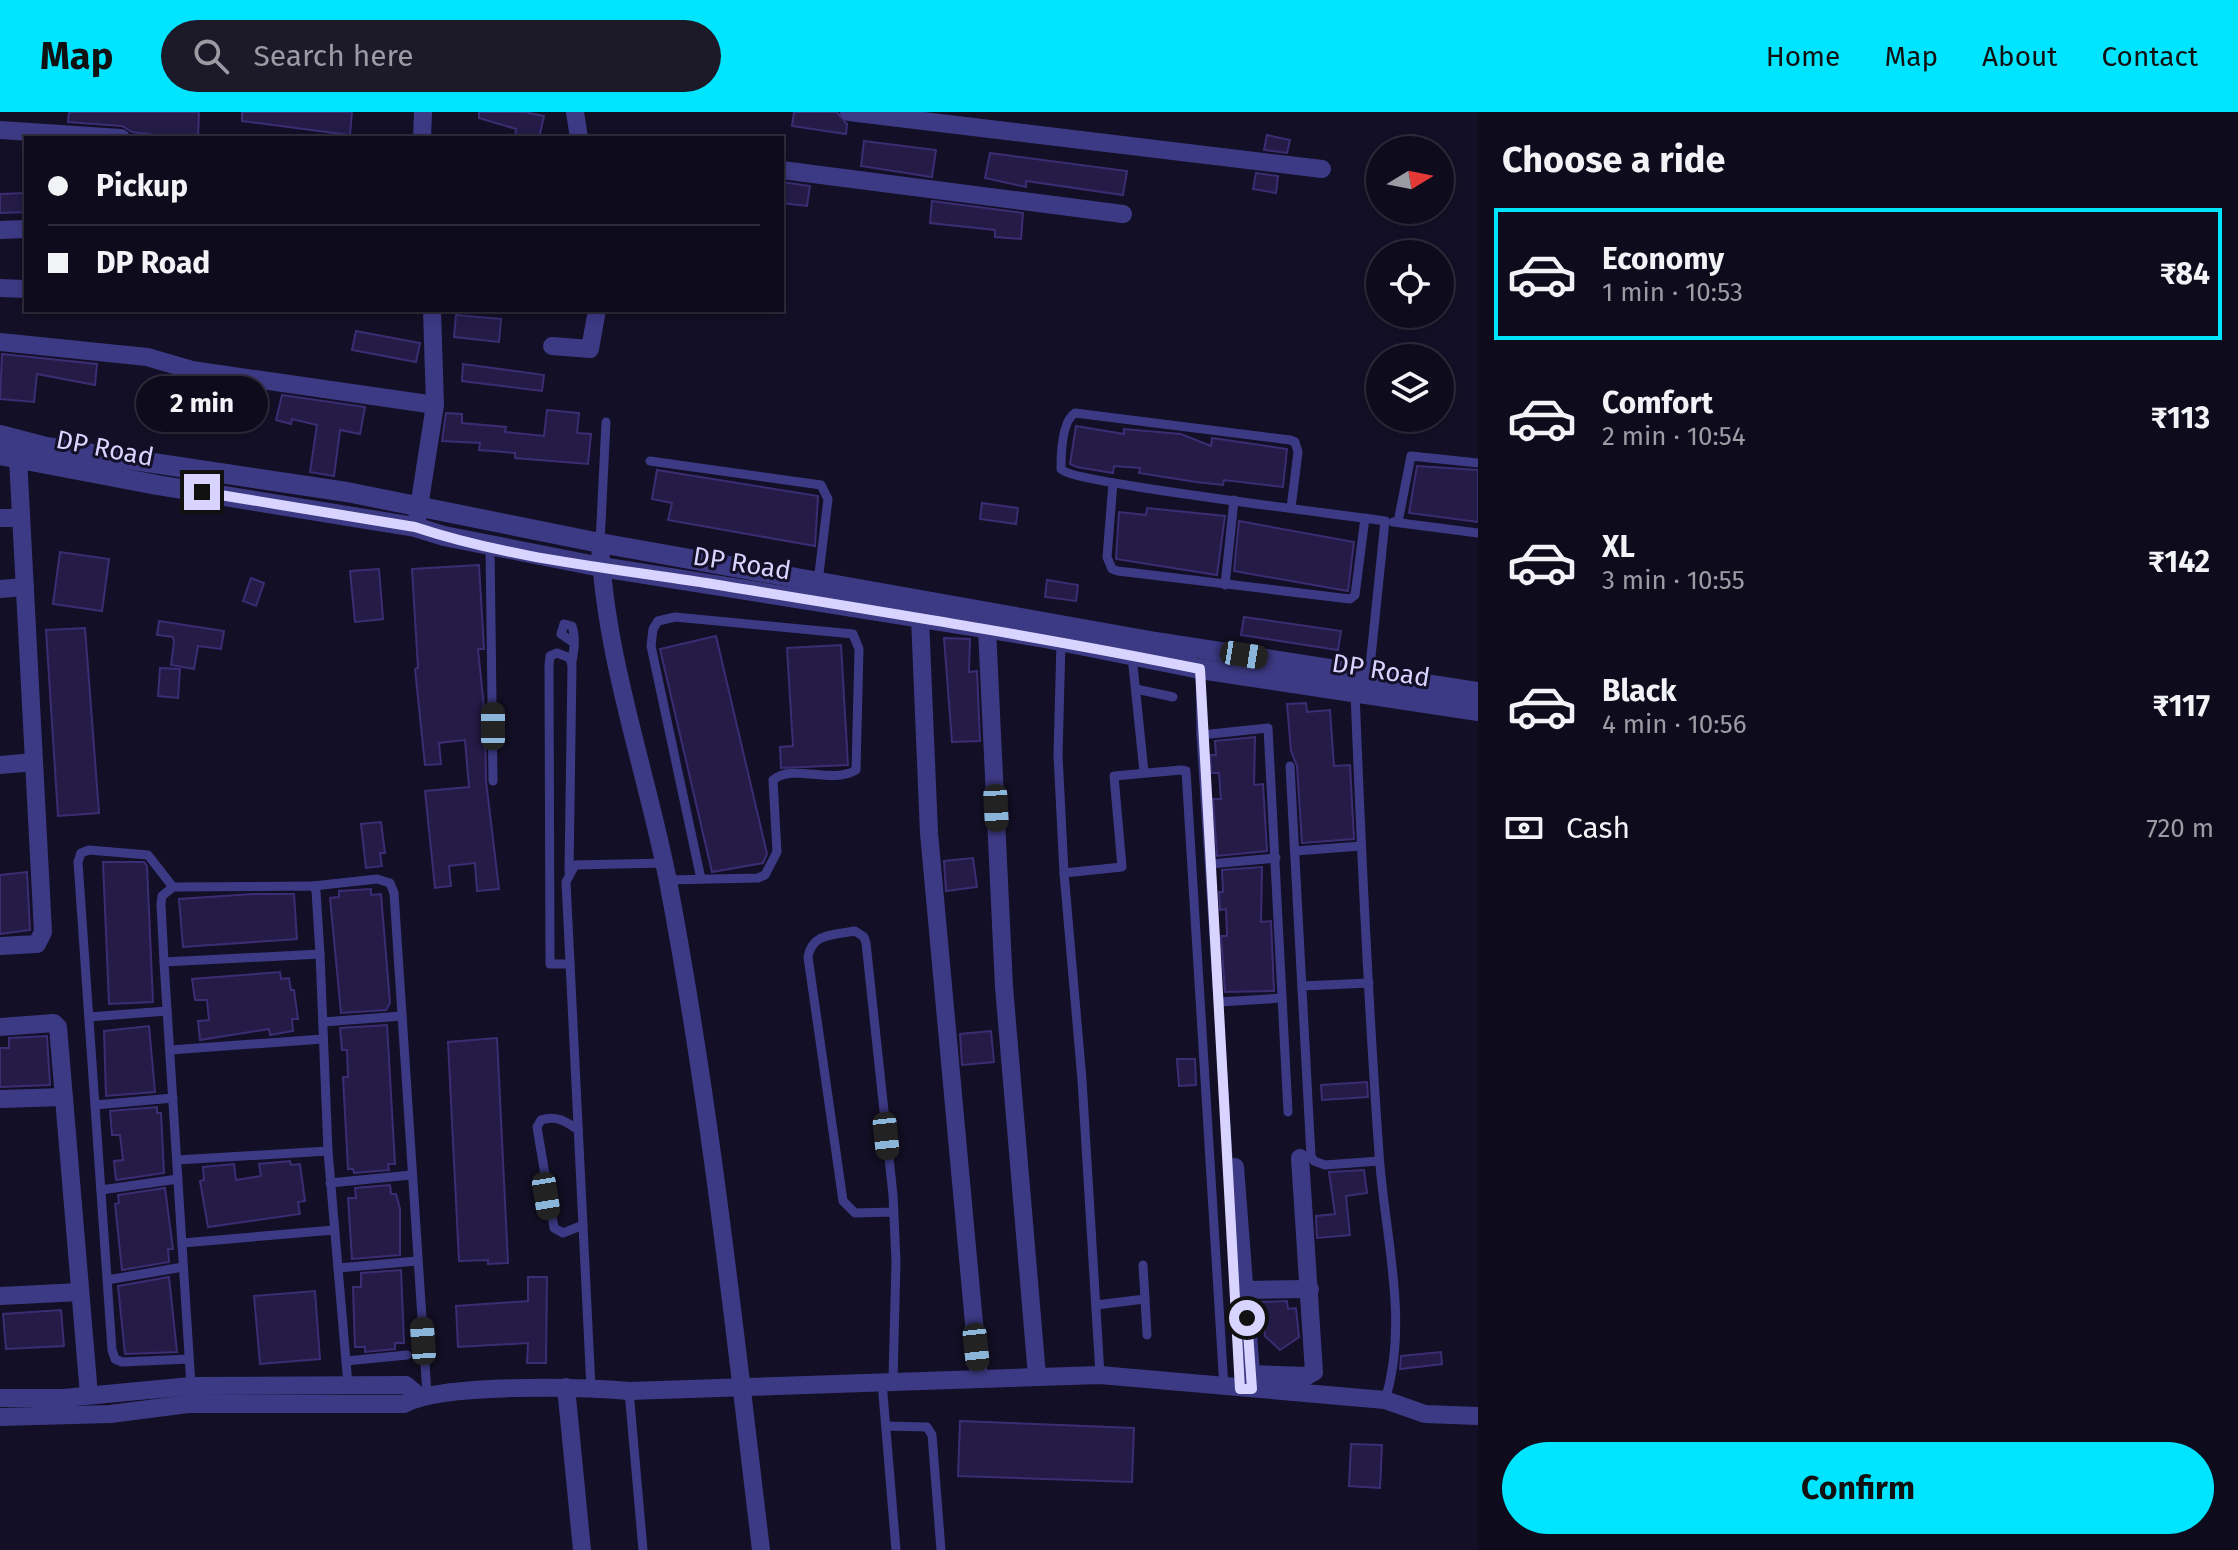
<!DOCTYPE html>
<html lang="en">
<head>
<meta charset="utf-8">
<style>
  body { margin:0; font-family:"Fira Sans",sans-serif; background:#1c1929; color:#f1f3f6; height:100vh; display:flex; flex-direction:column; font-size:30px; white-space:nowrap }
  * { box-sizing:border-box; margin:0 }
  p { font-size:26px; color:#9b9ba3 }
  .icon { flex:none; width:44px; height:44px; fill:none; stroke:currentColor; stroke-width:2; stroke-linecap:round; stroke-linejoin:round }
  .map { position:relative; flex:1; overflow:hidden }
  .sheet { display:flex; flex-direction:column; background:#0e0b1c; width:760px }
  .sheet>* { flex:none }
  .guide { position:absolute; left:24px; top:24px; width:760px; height:176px; border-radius:0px; box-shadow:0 4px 12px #0003,0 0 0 2px #2e2b3b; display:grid; align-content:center; height:176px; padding:0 24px; background:#0e0b1c }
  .needle { width:52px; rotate:80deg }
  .buttons { position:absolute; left:1366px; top:24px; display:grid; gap:16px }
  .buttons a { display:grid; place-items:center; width:88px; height:88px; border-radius:50%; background:#0e0b1c; box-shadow:0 4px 12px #0003,0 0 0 2px #2e2b3b; font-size:40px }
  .end { position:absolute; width:36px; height:36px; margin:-18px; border:10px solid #d9d4ff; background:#111; box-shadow:0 0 0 4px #111 }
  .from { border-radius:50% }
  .bubble { position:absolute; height:56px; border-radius:28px; background:#0e0b1c; box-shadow:0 4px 12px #0003,0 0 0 2px #2e2b3b; font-size:26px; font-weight:700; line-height:56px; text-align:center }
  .car { position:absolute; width:24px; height:48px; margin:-24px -12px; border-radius:10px; box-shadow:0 0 6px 2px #0007; background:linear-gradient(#222 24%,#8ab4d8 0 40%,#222 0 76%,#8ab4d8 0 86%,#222 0) }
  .guide b { display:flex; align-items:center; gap:28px; height:76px; font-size:30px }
  .guide b+b { border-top:2px solid #2e2b3b }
  .guide i { width:20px; height:20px; background:#f1f3f6 }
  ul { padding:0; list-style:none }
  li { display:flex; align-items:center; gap:24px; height:132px; margin:0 16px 12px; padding:0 8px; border:4px solid transparent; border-radius:0px }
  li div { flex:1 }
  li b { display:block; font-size:30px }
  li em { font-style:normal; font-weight:700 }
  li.selected { border-color:#00e5ff }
  li>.icon { width:72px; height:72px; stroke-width:1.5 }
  h2 { padding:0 24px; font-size:36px; line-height:96px }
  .pay { display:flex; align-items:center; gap:20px; height:88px; padding:0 24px; font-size:30px }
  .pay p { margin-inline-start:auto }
  .cta { display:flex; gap:16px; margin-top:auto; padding:16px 24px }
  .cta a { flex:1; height:92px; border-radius:48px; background:#00e5ff; color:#111; font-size:32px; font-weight:700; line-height:92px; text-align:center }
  header { display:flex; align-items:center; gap:48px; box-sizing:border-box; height:112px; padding:0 40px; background:#00e5ff; color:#111 }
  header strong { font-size:38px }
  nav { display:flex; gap:44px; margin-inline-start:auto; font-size:28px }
  .search { width:560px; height:72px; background:#1c1929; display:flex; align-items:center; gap:20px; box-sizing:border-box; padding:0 28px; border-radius:44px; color:#9b9ba3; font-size:30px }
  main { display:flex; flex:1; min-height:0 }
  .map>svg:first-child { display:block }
  .building { fill:#241b47; stroke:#3b2d73; stroke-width:2 }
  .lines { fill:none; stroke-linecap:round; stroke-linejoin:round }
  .service { stroke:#3d3a85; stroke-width:9 }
  .minor { stroke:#3d3a85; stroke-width:18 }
  .tertiary { stroke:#3d3a85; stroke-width:20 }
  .route { stroke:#d9d4ff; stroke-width:10 }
  .labels { text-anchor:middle; stroke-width:6; stroke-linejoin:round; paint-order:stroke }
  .street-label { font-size:26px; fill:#d9d4ff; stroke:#130f26 }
</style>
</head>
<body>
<header>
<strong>Map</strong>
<div class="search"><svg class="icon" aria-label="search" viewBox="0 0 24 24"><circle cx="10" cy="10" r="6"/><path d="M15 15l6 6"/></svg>Search here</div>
<nav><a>Home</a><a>Map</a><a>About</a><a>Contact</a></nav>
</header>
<main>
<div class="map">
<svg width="1478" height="1438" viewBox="0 0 1478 1438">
  <rect width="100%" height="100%" fill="#130f26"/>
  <g class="building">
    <polygon points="69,0 199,0 198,26 155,26 155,23 132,20 122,14 68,10"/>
    <polygon points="242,0 352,0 350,23 242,9"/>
    <polygon points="479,0 525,0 544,4 539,26 515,26 516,17 479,6"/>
    <polygon points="794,0 837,0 847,12 846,22 792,14"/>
    <polygon points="1267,23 1290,28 1287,41 1264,38"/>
    <polygon points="864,29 936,38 932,65 861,54"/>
    <polygon points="990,41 1127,59 1123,83 1026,69 1026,75 985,66"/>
    <polygon points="1256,61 1278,64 1276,81 1253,77"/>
    <polygon points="782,70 810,74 807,94 782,91"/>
    <polygon points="26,81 26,100 0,101 0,82"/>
    <polygon points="932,89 1023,101 1021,127 995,125 995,118 930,111"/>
    <polygon points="456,203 501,207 499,230 454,225"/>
    <polygon points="356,219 420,231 416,250 352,238"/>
    <polygon points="2,242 97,252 95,273 37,262 34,290 0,287"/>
    <polygon points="463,252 544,263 542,279 462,269"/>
    <polygon points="282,283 365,295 360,322 340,318 334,364 310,360 317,313 292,307 291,312 276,308"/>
    <polygon points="547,298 579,301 577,321 591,322 588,352 515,346 515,341 479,338 480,331 442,329 446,301 462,302 462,311 506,315 505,320 544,324"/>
    <polygon points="1076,314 1124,322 1124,317 1181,322 1211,334 1212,326 1287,337 1283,375 1224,368 1223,373 1196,370 1139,361 1140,356 1114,354 1113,361 1077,355 1070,352"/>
    <polygon points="1417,354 1478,358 1478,410 1409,401"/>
    <polygon points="657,358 818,384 815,434 668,408 672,391 652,387"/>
    <polygon points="982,391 1018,396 1016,412 980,407"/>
    <polygon points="1147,396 1225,404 1217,463 1116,447 1119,400 1146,403"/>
    <polygon points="1239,409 1354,430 1348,479 1234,459"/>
    <polygon points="60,440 109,447 102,499 53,492"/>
    <polygon points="479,453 484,537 478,537 485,605 486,669 499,777 477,779 475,751 449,754 451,774 435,776 425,679 469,675 465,628 439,631 441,652 425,653 415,557 418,556 412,457"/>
    <polygon points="379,457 383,507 355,510 350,459"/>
    <polygon points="251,466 264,471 256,494 243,489"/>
    <polygon points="1047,468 1078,473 1076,489 1045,485"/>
    <polygon points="1244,505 1341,519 1338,538 1241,523"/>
    <polygon points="159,509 224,519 221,537 198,534 194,557 171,553 174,530 173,525 157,523"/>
    <polygon points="85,516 99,701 58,704 46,518"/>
    <polygon points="716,524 767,742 763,751 712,760 660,537"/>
    <polygon points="944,526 970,527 969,560 977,559 980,629 952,630"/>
    <polygon points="841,533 848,653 781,656 780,635 793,634 787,536"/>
    <polygon points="160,556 180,557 178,586 158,584"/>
    <polygon points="1306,591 1307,600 1330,598 1334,654 1350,653 1354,727 1302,731 1297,654 1291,639 1287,592"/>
    <polygon points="1255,625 1254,673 1263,672 1267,739 1217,744 1213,687 1221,687 1219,661 1211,661 1210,643 1216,643 1215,629"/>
    <polygon points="381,710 385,741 380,741 382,754 366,756 361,712"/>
    <polygon points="973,746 977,775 946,779 944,749"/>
    <polygon points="103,750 144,750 147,754 153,890 109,892"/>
    <polygon points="1262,755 1261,810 1271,809 1274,879 1225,880 1221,824 1227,824 1226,797 1220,798 1219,780 1223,780 1222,758"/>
    <polygon points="27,760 30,818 0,822 0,763"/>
    <polygon points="371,777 371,783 381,782 390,891 386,898 341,901 330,786 339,785 339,779"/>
    <polygon points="253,782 294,782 297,827 183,835 179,787"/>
    <polygon points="280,860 281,867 289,866 291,878 294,878 298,907 292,907 293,919 270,923 269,917 200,928 198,909 209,908 207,888 195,888 192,867"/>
    <polygon points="387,913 395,1052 388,1052 389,1058 354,1061 353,1057 348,1057 343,965 348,965 347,938 342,938 340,916"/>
    <polygon points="149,914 155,980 106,984 104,919"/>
    <polygon points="991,919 994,950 962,953 960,922"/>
    <polygon points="47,924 50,973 0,975 0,936 9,936 9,926"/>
    <polygon points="497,926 508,1151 488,1152 488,1148 459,1149 448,930"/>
    <polygon points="1177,947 1195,947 1196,973 1179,974"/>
    <polygon points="1367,970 1368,985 1322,988 1321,973"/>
    <polygon points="157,995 157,1001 161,1001 164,1061 116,1068 114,1049 123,1048 120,1023 112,1023 110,999"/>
    <polygon points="290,1049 291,1053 300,1052 305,1089 298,1090 300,1102 208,1115 200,1069 204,1068 203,1055 234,1052 236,1068 261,1064 259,1052"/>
    <polygon points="1364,1058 1367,1081 1346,1084 1350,1123 1317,1126 1316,1104 1335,1102 1329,1060"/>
    <polygon points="390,1073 391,1082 396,1082 400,1097 400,1143 352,1147 348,1086 356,1086 355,1076"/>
    <polygon points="165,1076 173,1137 168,1137 169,1150 122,1158 115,1092 119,1091 118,1083"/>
    <polygon points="401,1158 404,1231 395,1231 395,1237 365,1240 365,1235 355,1235 353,1175 361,1175 361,1161"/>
    <polygon points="169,1165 177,1240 125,1242 118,1174"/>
    <polygon points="528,1165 547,1165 546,1251 527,1251 528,1231 458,1235 456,1194 528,1189"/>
    <polygon points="315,1179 320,1247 260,1252 254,1184"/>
    <polygon points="1287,1189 1288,1197 1296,1196 1299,1225 1280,1238 1265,1224 1261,1190"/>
    <polygon points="61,1198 64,1234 6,1237 3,1202"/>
    <polygon points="1441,1240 1442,1252 1400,1257 1401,1244"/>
    <polygon points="960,1309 1134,1316 1132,1370 958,1364"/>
    <polygon points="1351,1332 1382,1333 1380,1376 1349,1374"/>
  </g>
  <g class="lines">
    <g class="service">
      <polyline points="650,349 821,373 828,387 818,470"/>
      <polyline points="1113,371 1107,445 1112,457 1118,459 1350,487 1355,483 1365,406"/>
      <path d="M1291 396 1298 340 1295 330 1290 328 1075 301C1062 309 1061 342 1061 357 1070 371 1347 403 1385 409L1369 564"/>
      <polyline points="1393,410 1478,421"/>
      <polyline points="1398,410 1411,344 1478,351"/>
      <polyline points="600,431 606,310"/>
      <polyline points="490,434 493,669"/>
      <polyline points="1225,473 1234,388"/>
      <polyline points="1061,530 1058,643 1064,761"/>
      <polyline points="1132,544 1144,660"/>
      <path d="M572 550C574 538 576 526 572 514L564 512 561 522 574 531"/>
      <polyline points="1200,557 1201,623 1229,1061"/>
      <polyline points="1136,577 1173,585"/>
      <path d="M1355 580C1361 734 1368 888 1379 1041 1384 1121 1410 1210 1385 1288"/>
      <polyline points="1201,623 1268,616 1288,1000"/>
      <polyline points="1290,654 1311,1044 1314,1049 1325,1053 1379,1049"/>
      <polyline points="1295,739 1361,734"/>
      <polyline points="1210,752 1276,746"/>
      <polyline points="569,760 572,554 570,546 557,541 550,544 549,553 550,852 570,852"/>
      <path d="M667 768 758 766 765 763 777 740 773 668C793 651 832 673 856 658L859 537 853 522 675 505 658 509 653 517 651 534 701 767"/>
      <polyline points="313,774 377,767 390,771 394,781 427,1282"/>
      <polyline points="173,775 148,743 89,738 81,741 78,750 112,1238 115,1247 122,1250 189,1247"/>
      <polyline points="164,850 161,792 162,784 173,775 313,774 316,779 320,842"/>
      <polyline points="1302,874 1369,871"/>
      <polyline points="1219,890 1282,886"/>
      <polyline points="89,905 167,899"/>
      <polyline points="323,910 402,904"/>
      <polyline points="170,938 323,927"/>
      <polyline points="95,993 173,986"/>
      <path d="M578 1018C566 1009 556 1003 541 1008L537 1015 554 1116 563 1121 583 1113"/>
      <polyline points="177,1048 328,1039"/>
      <polyline points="330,1071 411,1063"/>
      <polyline points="101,1078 178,1067"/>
      <polyline points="182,1131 334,1118"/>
      <polyline points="1233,1144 1240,1277"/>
      <polyline points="338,1156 417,1149"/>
      <polyline points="107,1168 183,1155"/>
      <polyline points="1145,1187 1147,1223"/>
      <polyline points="1096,1193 1145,1187 1143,1153"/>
      <polyline points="346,1249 407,1243"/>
      <polyline points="1100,1263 1082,968 1064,761 1122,755 1114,664 1181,658 1186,659 1224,1276"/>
      <path d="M893 1267 896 1150 893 1083 866 831 864 825 855 819C834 823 812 821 808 845L843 1089 855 1101 894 1100"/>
      <polyline points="882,1270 896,1438"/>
      <polyline points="191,1274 164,850 320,842 328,1039 348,1273"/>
      <polyline points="591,1276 566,770 575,753 664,751"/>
      <polyline points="629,1279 643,1438"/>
      <polyline points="886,1314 927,1315 932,1323 941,1438"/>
    </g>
    <g class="minor">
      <polyline points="575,0 579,26"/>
      <polyline points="849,0 1322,57"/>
      <polyline points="0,18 121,26"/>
      <polyline points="422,26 423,0"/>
      <polyline points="782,58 1123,102"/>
      <polyline points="0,118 26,117"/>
      <polyline points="0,176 26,177"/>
      <polyline points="0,230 147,245 192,258 435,293"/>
      <polyline points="552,234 590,237 597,198"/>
      <polyline points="0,406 21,406"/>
      <polyline points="417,408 435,293 432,198"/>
      <path d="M600 431C605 546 646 657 668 769 710 990 734 1214 761 1438"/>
      <polyline points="0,477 25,475"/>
      <polyline points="920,506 929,721 979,1266"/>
      <polyline points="987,517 1004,875 1037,1264"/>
      <polyline points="0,653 34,650"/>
      <polyline points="0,834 37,832 43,820 18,346 20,332"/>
      <polyline points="0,915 54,911 58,915 89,1283"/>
      <polyline points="0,987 64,985"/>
      <polyline points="1235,1055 1252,1275"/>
      <polyline points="1244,1178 1310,1177"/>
      <polyline points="0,1184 80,1180"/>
      <polyline points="1251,1262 1307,1264 1314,1260 1300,1046"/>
      <polyline points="566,1275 582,1438"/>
      <polyline points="0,1286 64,1286 191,1274 406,1273 419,1284"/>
      <path d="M0 1305 110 1302 188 1292H404C441 1271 582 1275 629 1279L1100 1263 1385 1288 1425 1302 1478 1304"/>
    </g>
    <g class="tertiary">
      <polyline points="0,323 46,335 347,380 600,431 1150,529 1478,580"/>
      <polyline points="0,343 157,373 415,415 444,424 601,455 1040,525 1200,557 1478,599"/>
    </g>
  </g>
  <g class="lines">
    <path class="route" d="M202 380 415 415C508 446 610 456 706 471 871 498 1036 524 1200 557L1240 1277H1252L1247 1206"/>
  </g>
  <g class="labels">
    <g class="street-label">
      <text transform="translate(105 336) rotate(11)" y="9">DP Road</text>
      <text transform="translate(742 451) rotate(9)" y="9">DP Road</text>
      <text transform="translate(1381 558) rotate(9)" y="9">DP Road</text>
    </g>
  </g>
</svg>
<div class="buttons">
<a><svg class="needle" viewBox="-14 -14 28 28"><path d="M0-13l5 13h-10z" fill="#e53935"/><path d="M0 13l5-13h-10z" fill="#9b9ba3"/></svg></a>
<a><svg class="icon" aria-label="locate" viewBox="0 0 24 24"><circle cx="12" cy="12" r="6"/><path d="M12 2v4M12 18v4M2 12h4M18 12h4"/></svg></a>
<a><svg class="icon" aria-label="layers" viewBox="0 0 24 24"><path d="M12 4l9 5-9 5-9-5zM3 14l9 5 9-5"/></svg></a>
</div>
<i class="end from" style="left:1247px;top:1206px"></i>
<i class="end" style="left:202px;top:380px"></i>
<div class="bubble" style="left:136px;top:264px;width:132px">2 min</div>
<i class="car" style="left:1244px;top:543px;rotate:99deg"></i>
<i class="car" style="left:493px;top:614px;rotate:0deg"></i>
<i class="car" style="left:996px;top:696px;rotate:177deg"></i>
<i class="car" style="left:886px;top:1024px;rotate:174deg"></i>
<i class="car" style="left:546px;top:1084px;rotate:171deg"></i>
<i class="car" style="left:423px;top:1229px;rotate:356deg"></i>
<i class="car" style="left:976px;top:1235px;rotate:174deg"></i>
<div class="guide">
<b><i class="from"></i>Pickup</b>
<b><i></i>DP Road</b>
</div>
</div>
<section class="sheet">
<h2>Choose a ride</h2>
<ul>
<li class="selected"><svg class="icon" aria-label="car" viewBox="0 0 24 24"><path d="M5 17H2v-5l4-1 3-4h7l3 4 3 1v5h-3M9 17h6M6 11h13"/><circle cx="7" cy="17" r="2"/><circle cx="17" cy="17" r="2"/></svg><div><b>Economy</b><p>1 min · 10:53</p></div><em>₹84</em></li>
<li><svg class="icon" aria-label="car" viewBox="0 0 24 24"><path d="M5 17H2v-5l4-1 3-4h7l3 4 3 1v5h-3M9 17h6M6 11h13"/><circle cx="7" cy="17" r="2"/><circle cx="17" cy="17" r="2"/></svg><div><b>Comfort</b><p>2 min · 10:54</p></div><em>₹113</em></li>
<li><svg class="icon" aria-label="car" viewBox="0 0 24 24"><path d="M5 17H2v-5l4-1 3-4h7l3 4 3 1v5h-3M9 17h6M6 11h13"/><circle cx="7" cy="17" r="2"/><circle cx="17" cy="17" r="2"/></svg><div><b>XL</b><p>3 min · 10:55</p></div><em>₹142</em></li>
<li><svg class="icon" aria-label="car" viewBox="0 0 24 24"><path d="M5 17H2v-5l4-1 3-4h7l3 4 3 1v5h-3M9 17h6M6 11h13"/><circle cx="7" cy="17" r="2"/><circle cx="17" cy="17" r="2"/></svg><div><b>Black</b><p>4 min · 10:56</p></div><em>₹117</em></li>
</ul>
<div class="pay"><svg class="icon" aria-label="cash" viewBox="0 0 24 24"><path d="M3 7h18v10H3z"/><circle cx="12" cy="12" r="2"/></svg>Cash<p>720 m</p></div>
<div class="cta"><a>Confirm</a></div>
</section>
</main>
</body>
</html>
